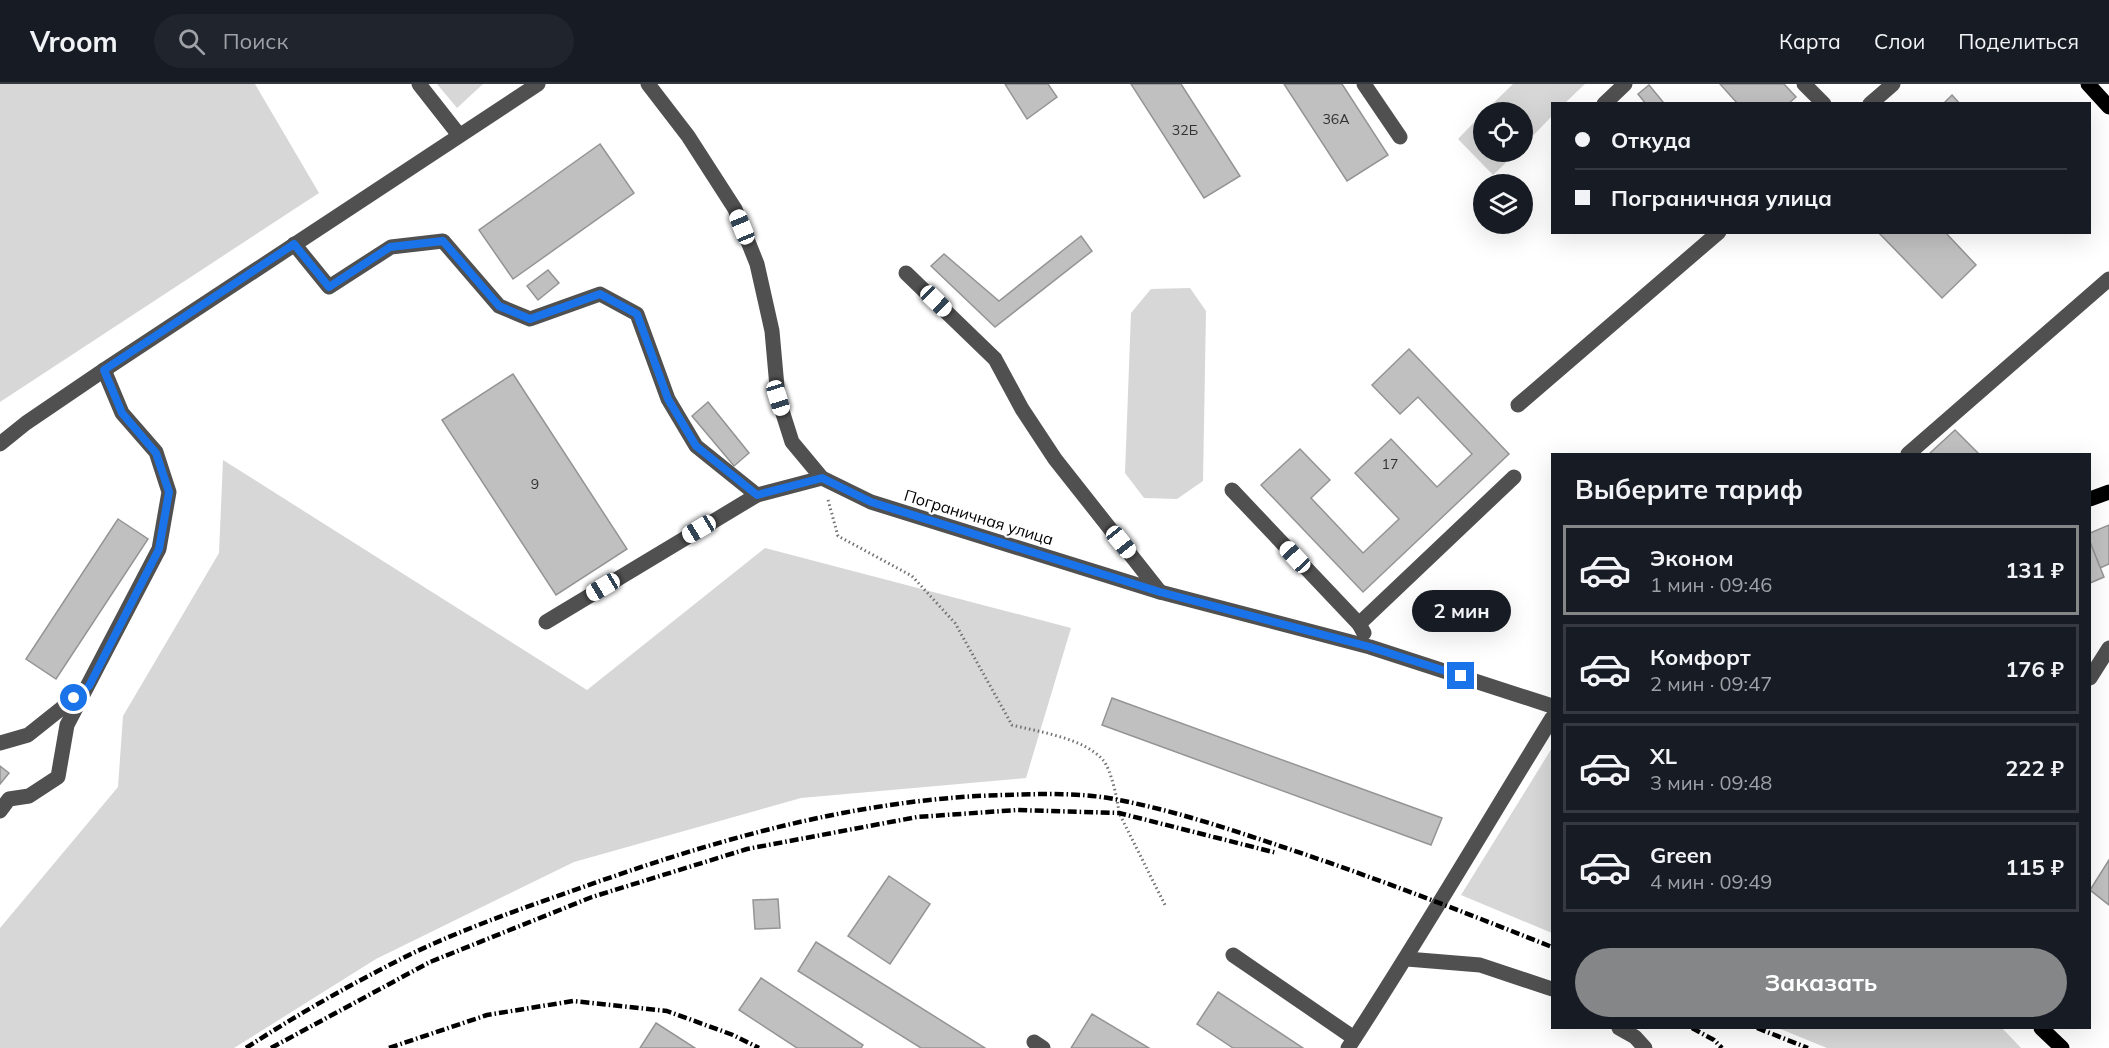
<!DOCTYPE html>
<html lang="ru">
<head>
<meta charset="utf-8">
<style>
  body { margin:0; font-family:Mulish,sans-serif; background:#20242c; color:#f1f3f6; height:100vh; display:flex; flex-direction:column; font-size:22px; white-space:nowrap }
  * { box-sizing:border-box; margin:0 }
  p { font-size:20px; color:#9ea1a6 }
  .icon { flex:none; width:33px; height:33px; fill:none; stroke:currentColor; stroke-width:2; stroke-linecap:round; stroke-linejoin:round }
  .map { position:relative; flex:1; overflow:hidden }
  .drawer { position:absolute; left:1551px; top:369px; width:540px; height:576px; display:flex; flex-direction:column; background:#171b24; border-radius:0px; box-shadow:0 6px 24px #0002 }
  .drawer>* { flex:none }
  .top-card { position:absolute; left:1551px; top:18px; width:540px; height:132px; border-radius:0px; box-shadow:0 6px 24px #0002; display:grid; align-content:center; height:132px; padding:0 24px; background:#171b24 }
  .fabs { position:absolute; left:1473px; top:18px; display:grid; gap:12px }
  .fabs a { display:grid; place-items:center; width:60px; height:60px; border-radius:50%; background:#171b24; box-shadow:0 6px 24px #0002; font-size:30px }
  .end { position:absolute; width:27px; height:27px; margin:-14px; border:8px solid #1a73e8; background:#fff; box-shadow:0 0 0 3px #fff }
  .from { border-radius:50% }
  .bubble { position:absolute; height:42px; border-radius:21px; background:#171b24; box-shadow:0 6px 24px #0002; font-size:20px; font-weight:700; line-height:42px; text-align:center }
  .car { position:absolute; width:18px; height:36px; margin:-18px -9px; border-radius:8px; box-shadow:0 0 4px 2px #0007; background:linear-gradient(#fff 24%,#345 0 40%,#fff 0 76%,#345 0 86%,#fff 0) }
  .top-card b { display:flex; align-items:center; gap:21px; height:57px; font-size:22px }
  .top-card b+b { border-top:2px solid #363941 }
  .top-card i { width:15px; height:15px; background:#f1f3f6 }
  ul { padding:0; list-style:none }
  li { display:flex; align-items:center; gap:18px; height:90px; margin:0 12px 9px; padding:0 12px; border:3px solid #363941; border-radius:0px }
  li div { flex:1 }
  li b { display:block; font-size:22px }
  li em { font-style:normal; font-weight:700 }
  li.current { border-color:#858687 }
  li>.icon { width:54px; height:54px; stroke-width:1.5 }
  h2 { padding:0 24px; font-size:27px; line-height:72px }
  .primary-button { display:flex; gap:12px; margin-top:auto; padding:12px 24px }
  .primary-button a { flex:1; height:69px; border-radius:36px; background:#858687; color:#fff; font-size:24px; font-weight:700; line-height:69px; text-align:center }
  header { display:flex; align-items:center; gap:36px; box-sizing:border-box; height:84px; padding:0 30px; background:#171b24; border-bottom:2px solid #363941 }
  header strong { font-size:28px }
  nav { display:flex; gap:33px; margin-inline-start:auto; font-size:21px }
  .search { width:420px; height:54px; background:#20242c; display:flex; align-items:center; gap:15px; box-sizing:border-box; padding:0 21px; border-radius:33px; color:#9ea1a6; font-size:22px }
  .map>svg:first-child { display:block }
  .green { fill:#d7d7d7 }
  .building { fill:#c0c0c0; stroke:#949494; stroke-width:1.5 }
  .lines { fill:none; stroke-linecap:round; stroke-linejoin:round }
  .path { stroke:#727272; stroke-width:3; stroke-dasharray:1.5 3; stroke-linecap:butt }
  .minor { stroke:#505050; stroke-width:15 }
  .major { stroke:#000; stroke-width:15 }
  .rail { stroke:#000; stroke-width:4.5; stroke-dasharray:9 3 1.5 3; stroke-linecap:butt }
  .route { stroke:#1a73e8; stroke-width:8 }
  .labels { text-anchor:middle; stroke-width:4.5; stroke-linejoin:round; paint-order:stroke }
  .number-label { font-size:14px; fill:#303030 }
  .street-label { font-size:16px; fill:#000; stroke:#fff }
</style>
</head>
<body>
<header>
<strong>Vroom</strong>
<div class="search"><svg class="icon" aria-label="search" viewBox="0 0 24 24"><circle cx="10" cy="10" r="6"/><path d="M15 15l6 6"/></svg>Поиск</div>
<nav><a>Карта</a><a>Слои</a><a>Поделиться</a></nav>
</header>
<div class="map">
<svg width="2109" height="964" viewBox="0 0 2109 964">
  <rect width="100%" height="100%" fill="#fff"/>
  <g class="green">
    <polygon points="0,0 255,0 319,109 0,318"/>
    <polygon points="437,0 483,0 457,24"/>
    <polygon points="1513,0 1585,0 1565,19 1552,20 1552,32 1523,62 1522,28 1484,28"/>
    <polygon points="1483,29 1484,68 1517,68 1493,91 1458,55"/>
    <polygon points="1190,204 1206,227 1203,397 1177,415 1144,414 1125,389 1131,229 1151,205"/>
    <polygon points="223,376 587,606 765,464 1071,544 1026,694 801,714 574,778 376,875 234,964 0,964 0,844 118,703 123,632 219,469"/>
    <polygon points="1552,664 1552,849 1461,811"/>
    <polygon points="1778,944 2002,944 2021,964 1827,964"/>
  </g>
  <g class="building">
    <polygon points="1005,0 1048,0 1057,13 1027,35"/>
    <polygon points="1131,0 1181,0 1240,92 1204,114"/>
    <polygon points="1284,0 1342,0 1388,71 1347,97"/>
    <polygon points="1720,0 1784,0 1796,13 1788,20 1738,20"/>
    <polygon points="1649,1 1663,18 1661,20 1646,20 1638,10"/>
    <polygon points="1952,11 1960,20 1943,20"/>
    <polygon points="600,60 634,109 513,195 479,146"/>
    <polygon points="1878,148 1945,148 1976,181 1942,214"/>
    <polygon points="1081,152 1092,167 995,243 931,182 944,170 999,217"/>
    <polygon points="548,186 559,199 538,216 527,202"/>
    <polygon points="1409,265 1509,370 1363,508 1261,401 1300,365 1330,396 1311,414 1363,469 1399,435 1355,389 1391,355 1437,403 1472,370 1418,313 1400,330 1372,301"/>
    <polygon points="513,290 627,465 556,511 442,336"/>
    <polygon points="708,318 749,369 734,382 692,332"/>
    <polygon points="1955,346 1979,370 1929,370"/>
    <polygon points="118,435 148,455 56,595 26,575"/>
    <polygon points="2109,441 2109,480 2100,484 2090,458 2090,449"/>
    <polygon points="2090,458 2104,493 2090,499"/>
    <polygon points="1112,614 1442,734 1431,761 1102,641"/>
    <polygon points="0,682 9,689 0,700"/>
    <polygon points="2109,776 2109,821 2090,806"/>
    <polygon points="889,792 930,820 890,880 848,852"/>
    <polygon points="778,815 780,844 755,845 753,816"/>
    <polygon points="816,858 985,964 921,964 798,887"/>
    <polygon points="761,894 863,961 861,964 797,964 739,926"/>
    <polygon points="1218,908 1303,964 1233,964 1197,940"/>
    <polygon points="1092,930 1149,964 1071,964"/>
    <polygon points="656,939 695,964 640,964"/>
  </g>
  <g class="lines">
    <path class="path" d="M828 416 838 452 912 492 955 539 1012 641C1039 648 1084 654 1103 676 1111 685 1118 717 1119 729L1165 821"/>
    <g class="minor">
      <polyline points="419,0 459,51"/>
      <polyline points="648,0 688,52 735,125 757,180 772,247 778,314 792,358 822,394 871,418 1160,508 1370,563 1552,622"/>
      <polyline points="1364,0 1400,53"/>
      <polyline points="1804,0 1824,20"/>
      <polyline points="1604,20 1625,0"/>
      <polyline points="1870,20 1893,0"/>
      <polyline points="294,160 329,203 391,163 443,157 499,222 530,235 600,210 637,230 668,315 696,362 757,411"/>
      <polyline points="906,189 995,275 1022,325 1055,375 1160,508"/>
      <polyline points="1518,321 1719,148"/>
      <polyline points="0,360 26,339 104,286 538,0"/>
      <polyline points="1908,370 2109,195"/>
      <polyline points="1232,406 1359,540 1364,549"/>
      <polyline points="546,538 757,411 822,394"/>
      <polyline points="1359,540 1514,393"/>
      <polyline points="2090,594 2109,564"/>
      <polyline points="0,659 28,651 82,608"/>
      <polyline points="0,727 9,715 29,712 58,693 67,641 159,465 169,408 156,368 122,329 104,286"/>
      <polyline points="1233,871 1354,954"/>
      <polyline points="1407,875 1480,881 1552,905"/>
      <polyline points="1619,944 1635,953 1645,964"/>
      <polyline points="1034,958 1043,964"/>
      <path d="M1348 964C1419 856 1484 744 1552 634"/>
    </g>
    <g class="major">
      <polyline points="2088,0 2109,23"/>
      <polyline points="2090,415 2109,408"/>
      <polyline points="2041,944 2062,964"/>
    </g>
    <g class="rail">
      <polyline points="1692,944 1714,956 1722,964"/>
      <polyline points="1757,944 1808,964"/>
      <path d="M246 964C298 930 353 899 409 871 471 841 538 819 603 796 732 751 864 715 1002 711 1040 710 1081 708 1119 716 1176 727 1232 746 1286 764 1376 794 1464 828 1552 863"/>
      <polyline points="271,964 430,878 592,813 747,765 917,733 1017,726 1119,729 1277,769"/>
      <polyline points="389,964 487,931 573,917 667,927 733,951 759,964"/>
    </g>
  </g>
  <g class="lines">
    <polyline class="route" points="74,614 89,602 159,465 169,408 156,369 122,329 104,286 294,160 329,203 390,163 443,157 499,222 530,235 600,210 637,230 668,315 696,362 757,411 822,394 871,418 1160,508 1370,563 1461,592"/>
  </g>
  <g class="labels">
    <g class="number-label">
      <text x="1336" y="40">36А</text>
      <text x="1185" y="51">32Б</text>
      <text x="1390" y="385">17</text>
      <text x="535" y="405">9</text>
    </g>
    <g class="street-label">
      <text transform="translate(979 433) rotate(17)" y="6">Пограничная улица</text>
    </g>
  </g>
</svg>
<div class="fabs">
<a><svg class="icon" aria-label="locate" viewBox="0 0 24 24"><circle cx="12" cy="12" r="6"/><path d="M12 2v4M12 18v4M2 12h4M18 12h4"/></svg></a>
<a><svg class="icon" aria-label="layers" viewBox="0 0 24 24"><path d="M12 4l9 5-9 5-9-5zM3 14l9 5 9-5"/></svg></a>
</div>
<i class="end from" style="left:74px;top:614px"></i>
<i class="end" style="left:1461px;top:592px"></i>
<div class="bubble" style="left:1412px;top:506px;width:99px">2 мин</div>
<i class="car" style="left:742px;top:143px;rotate:338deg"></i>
<i class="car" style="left:936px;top:217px;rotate:134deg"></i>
<i class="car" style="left:778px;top:314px;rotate:163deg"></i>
<i class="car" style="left:699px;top:445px;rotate:239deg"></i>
<i class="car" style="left:1121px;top:458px;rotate:141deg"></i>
<i class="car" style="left:1295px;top:473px;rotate:317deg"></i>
<i class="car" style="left:603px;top:503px;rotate:239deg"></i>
<div class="top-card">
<b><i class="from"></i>Откуда</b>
<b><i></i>Пограничная улица</b>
</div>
<section class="drawer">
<h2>Выберите тариф</h2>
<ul>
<li class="current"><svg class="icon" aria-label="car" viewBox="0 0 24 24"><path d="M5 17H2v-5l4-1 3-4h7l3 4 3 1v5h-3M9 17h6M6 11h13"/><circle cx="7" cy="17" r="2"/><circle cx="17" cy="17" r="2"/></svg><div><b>Эконом</b><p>1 мин · 09:46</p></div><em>131 ₽</em></li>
<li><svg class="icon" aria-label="car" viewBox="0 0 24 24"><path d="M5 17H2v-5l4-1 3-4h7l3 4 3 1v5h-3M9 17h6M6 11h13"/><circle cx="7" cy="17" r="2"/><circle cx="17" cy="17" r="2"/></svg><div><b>Комфорт</b><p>2 мин · 09:47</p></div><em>176 ₽</em></li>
<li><svg class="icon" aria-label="car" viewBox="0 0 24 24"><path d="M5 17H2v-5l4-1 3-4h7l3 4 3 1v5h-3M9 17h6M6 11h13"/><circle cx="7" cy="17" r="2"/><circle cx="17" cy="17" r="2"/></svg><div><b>XL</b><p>3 мин · 09:48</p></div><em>222 ₽</em></li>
<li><svg class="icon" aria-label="car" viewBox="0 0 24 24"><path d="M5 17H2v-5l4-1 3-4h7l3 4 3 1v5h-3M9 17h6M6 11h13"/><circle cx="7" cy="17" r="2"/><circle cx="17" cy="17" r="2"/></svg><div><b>Green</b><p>4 мин · 09:49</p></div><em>115 ₽</em></li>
</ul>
<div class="primary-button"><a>Заказать</a></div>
</section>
</div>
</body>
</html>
